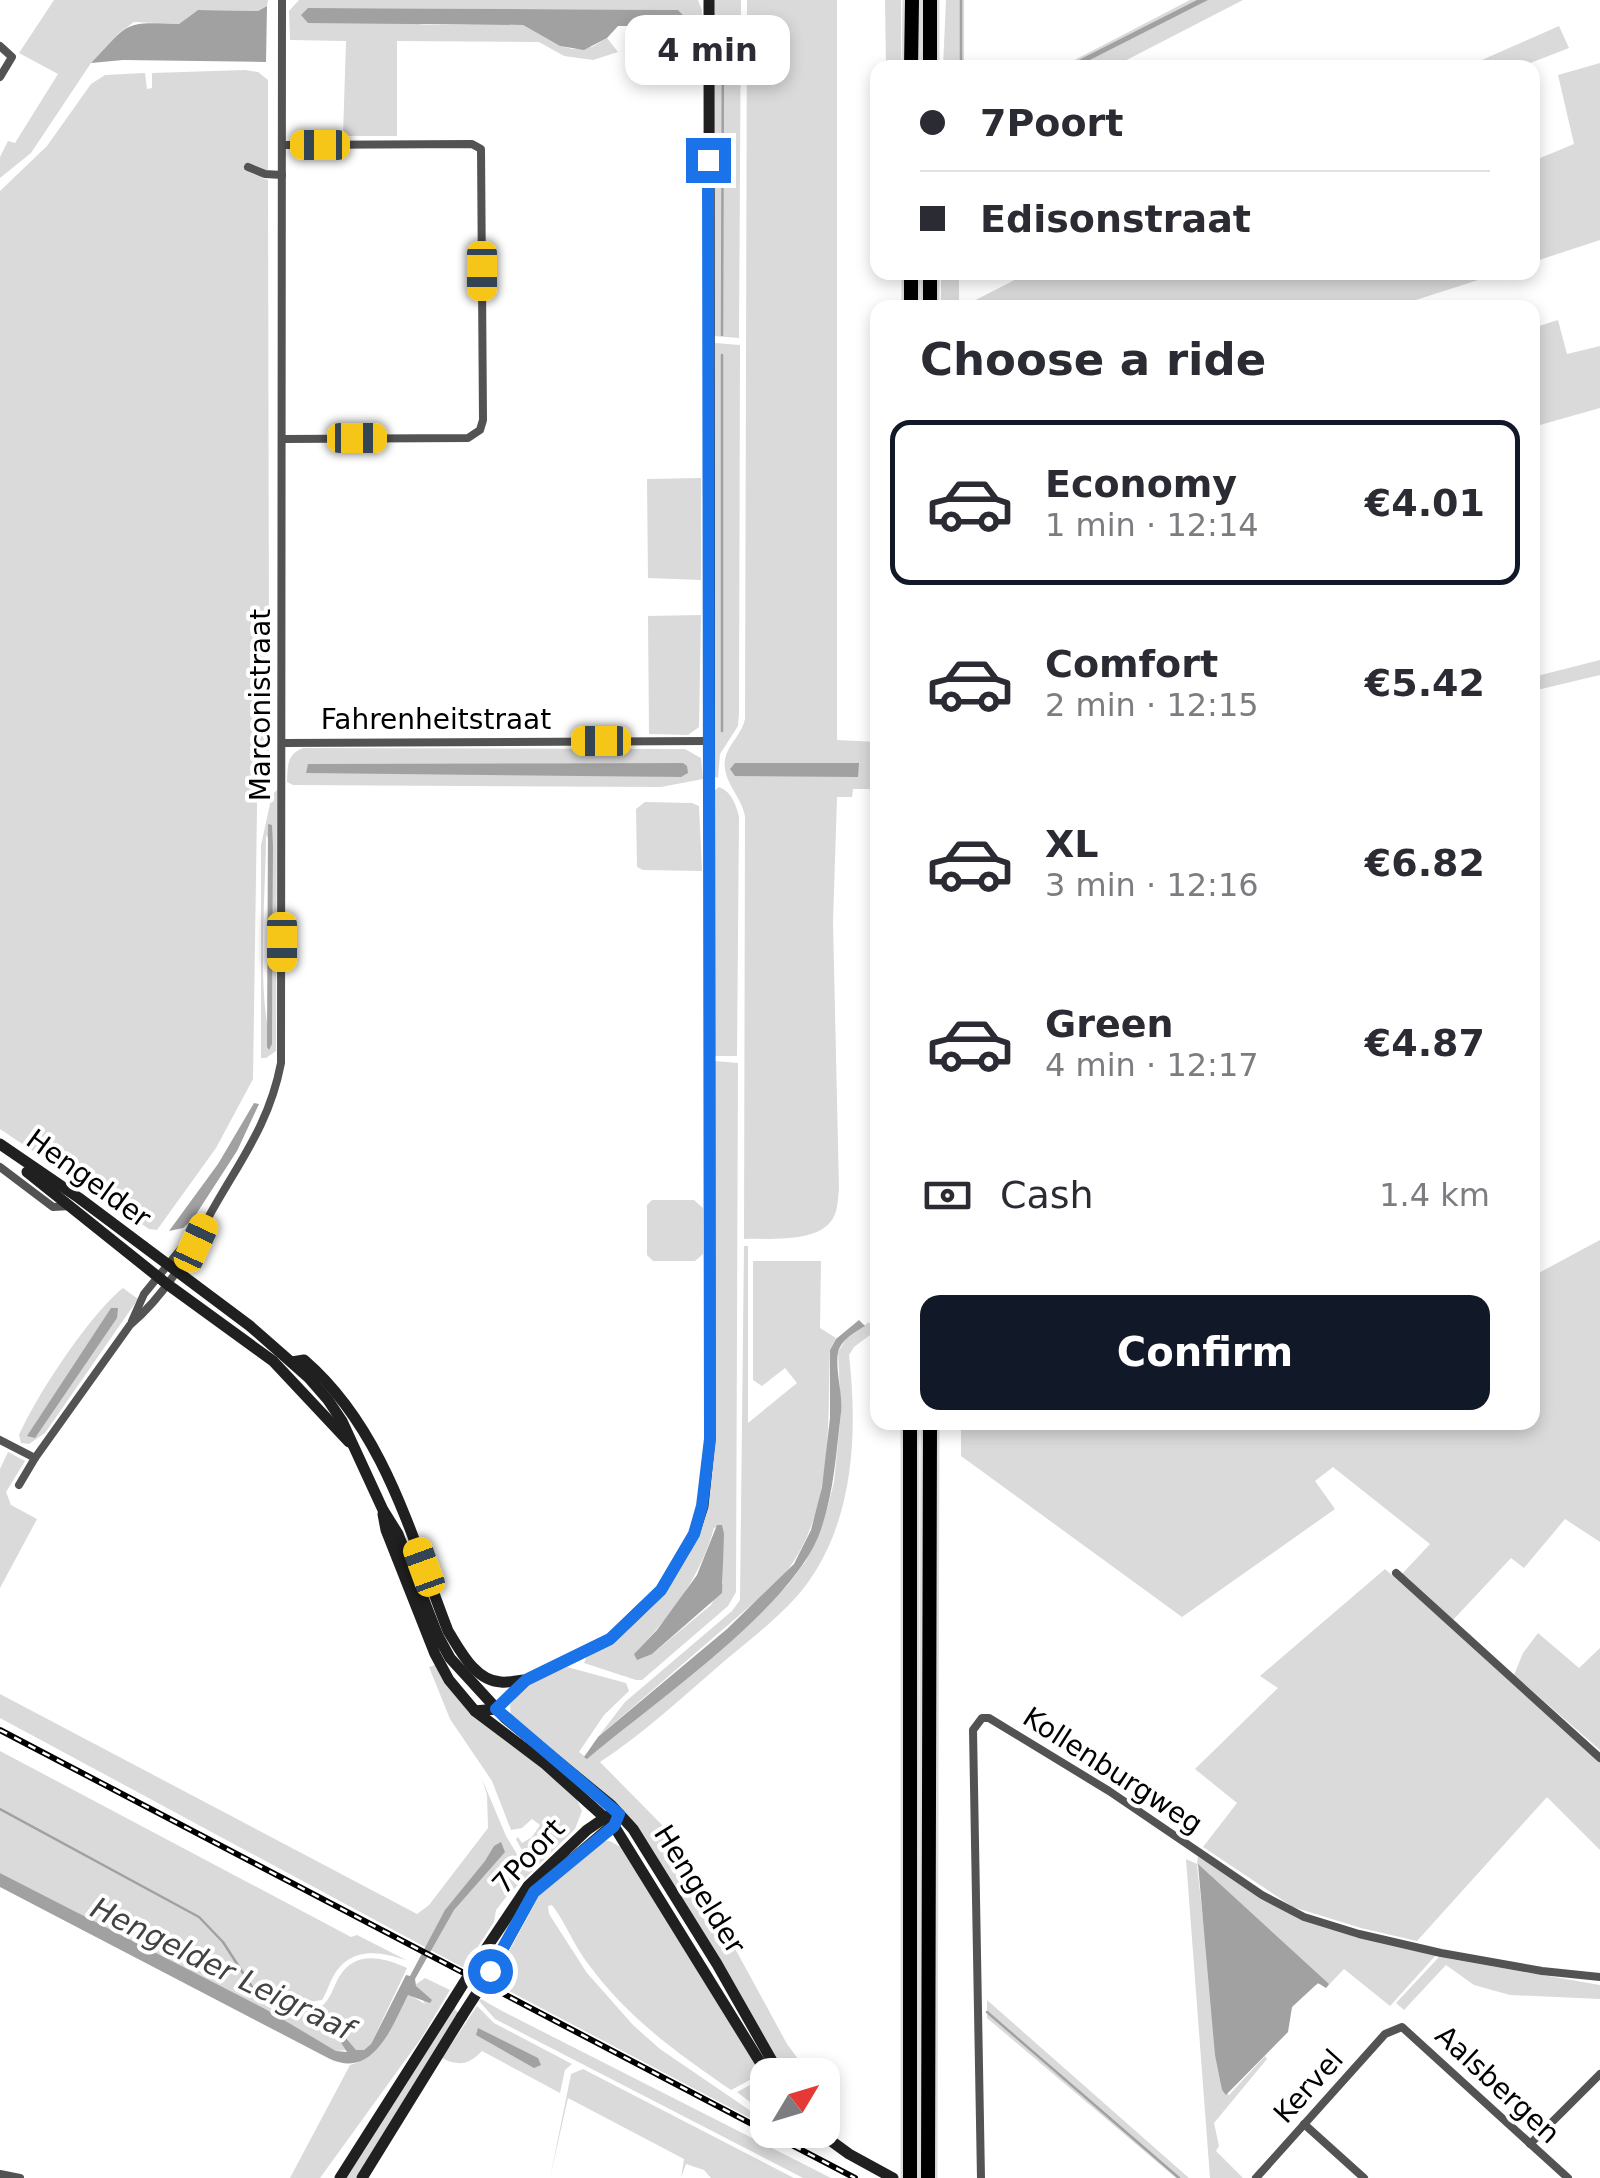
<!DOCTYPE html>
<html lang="en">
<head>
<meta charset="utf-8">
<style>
  body { margin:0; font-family:"DejaVu Sans",sans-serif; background:#f7f7f7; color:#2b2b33; height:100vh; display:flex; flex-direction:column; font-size:38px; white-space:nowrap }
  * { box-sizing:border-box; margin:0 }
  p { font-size:32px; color:#7c7c81 }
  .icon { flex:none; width:55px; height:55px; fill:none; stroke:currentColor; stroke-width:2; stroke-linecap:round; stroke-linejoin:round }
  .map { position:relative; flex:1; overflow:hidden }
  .panel { position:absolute; left:870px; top:300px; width:670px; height:1130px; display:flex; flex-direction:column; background:#fff; border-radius:20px; box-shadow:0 5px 15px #0003 }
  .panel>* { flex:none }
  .banner { position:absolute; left:870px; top:60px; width:670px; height:220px; border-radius:20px; box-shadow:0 5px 15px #0003; display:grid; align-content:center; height:220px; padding:0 50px; background:#fff }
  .needle { width:65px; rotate:52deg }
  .buttons { position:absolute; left:750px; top:2058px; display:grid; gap:20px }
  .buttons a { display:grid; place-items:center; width:90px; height:90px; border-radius:20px; background:#fff; box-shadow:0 5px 15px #0003; font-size:50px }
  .end { position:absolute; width:45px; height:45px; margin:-22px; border:12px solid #1a73e8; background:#fff; box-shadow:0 0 0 5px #fff }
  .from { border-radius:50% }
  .bubble { position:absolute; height:70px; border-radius:20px; background:#fff; box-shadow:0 5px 15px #0003; font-size:32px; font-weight:800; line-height:70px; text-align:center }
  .car { position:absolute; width:30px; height:60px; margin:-30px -15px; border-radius:12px; box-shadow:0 0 8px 2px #0007; background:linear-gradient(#f5c518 24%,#345 0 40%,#f5c518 0 76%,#345 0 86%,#f5c518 0) }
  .banner b { display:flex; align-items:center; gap:35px; height:95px; font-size:38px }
  .banner b+b { border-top:2px solid #e1e1e2 }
  .banner i { width:25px; height:25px; background:#2b2b33 }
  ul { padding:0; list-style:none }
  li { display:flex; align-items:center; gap:30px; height:165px; margin:0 20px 15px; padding:0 30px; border:5px solid transparent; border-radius:20px }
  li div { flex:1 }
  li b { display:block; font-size:38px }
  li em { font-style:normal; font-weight:800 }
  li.active { border-color:#111827 }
  li>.icon { width:90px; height:90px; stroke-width:1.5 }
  h2 { padding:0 50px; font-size:45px; line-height:120px }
  .pay { display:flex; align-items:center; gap:25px; height:110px; padding:0 50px; font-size:38px }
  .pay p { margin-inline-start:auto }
  .cta { display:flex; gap:20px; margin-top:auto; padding:20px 50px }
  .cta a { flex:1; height:115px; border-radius:20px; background:#111827; color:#fff; font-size:40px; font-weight:800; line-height:115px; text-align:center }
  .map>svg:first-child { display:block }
  .green { fill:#dadada; fill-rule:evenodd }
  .water { fill:#a1a1a1 }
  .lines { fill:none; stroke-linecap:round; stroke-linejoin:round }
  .stream { stroke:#a1a1a1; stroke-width:2.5 }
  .highway-casing { stroke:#dbdbdb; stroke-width:19 }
  .street { stroke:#535353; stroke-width:8 }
  .secondary { stroke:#202020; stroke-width:11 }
  .highway { stroke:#000; stroke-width:14 }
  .rail-casing { stroke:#000; stroke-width:6 }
  .rail { stroke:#fff; stroke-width:2.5; stroke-dasharray:8; stroke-linecap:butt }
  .secondary-bridge { stroke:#202020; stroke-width:11 }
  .route { stroke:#1a73e8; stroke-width:12 }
  .labels { text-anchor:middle; stroke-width:8; stroke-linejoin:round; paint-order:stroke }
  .street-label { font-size:28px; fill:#000; stroke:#fff }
  .water-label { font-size:30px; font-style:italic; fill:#424242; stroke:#fff }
</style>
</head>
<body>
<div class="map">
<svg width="1600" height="2178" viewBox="0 0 1600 2178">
  <rect width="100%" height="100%" fill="#fff"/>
  <g class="green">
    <polygon points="54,0 268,0 267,6 258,11 198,10 179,24 134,22 119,33 91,63 31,153 0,178 0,157 8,141 15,143 58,74 19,53"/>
    <polygon points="299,0 698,0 702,10 701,46 689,52 683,39 664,26 679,26 686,20 678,10 308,8 425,25 523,25 560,46 573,49 592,47 607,38 618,52 593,60 564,56 539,42 397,41 397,136 343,136 346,41 290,40 289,11"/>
    <polygon points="714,0 741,0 739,338 714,336"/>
    <path d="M747 0H837V740L877 742 878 789H853L852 797H837L833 922 839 1189C838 1196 838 1207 835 1214 824 1244 771 1238 744 1239L745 816C741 795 719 779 726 755 731 742 742 733 745 719Z"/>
    <polygon points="885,0 901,0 901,67 886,67"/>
    <polygon points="946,0 964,0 964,67 943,67"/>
    <polygon points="1190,0 1243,0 1113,67 1059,68"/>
    <polygon points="1559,26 1569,48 1520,67 1466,67"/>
    <polygon points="1600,63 1600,240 1533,262 1533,161 1574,144 1558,75"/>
    <polygon points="245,70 258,72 268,80 268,170 262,170 262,178 268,180 269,650 258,668 258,675 268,665 269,767 258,741 253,1079 216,1148 157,1230 149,1229 0,1129 0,191 47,146 91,84 105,75 145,73 147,89 152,88 152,73"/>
    <polygon points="1030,272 1500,272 1500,273 1394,307 962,307"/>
    <rect x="941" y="273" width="18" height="34"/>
    <polygon points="1558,320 1567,354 1600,346 1600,408 1533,427 1533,328"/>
    <polygon points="715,343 740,345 739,713 738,726 720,754 718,778 713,776"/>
    <polygon points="701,478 701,580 648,578 647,479"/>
    <polygon points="701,615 699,727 688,735 649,734 648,616"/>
    <polygon points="1600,660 1600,675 1533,691 1533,677"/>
    <path d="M303 748 685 749 701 758 703 779 661 787 293 785 287 782C288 766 286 755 303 748ZM683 763 687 773 680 777 306 765Z"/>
    <path d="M719 787C732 792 736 805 739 817L737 1056H715L713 792Z"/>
    <path d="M277 790 276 1051 266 1058H261V845L272 795ZM266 835 273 846 272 1044C256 995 266 891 266 835Z"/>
    <polygon points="645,802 692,803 699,806 702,871 643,870 637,867 636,809"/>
    <path d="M715 1061 738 1063 736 1592 728 1606 642 1680H636L584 1663 586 1658C643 1625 678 1582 702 1521ZM722 1525 723 1583 711 1605 652 1654H634C670 1617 700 1578 714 1528Z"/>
    <polygon points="652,1200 694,1200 703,1208 703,1254 695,1261 653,1261 647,1255 647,1205"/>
    <polygon points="1600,1240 1600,1542 1565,1519 1524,1568 1511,1558 1453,1620 1402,1574 1430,1544 1333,1467 1315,1481 1335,1509 1182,1617 961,1456 961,1423 1532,1422 1533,1276"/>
    <path d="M744 1246H748V1423L797 1383 785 1368 762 1386 753 1380V1261H821L820 1328 836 1338 830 1350C827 1430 835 1516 779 1581L598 1737 625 1702 732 1611 740 1600Z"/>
    <path d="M123 1288 138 1299 45 1433 29 1444 21 1443 19 1435C36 1396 90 1314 123 1288Z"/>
    <path d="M869 1322 874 1332 854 1347 849 1355C858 1434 854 1524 803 1589 778 1620 742 1645 713 1671 676 1703 640 1736 600 1762L666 1829 682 1851 787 2044 810 2075H799L793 2070 784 2073 654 1853 511 1716 510 1705 524 1687 567 1667 626 1683 629 1691 604 1715 579 1752 587 1758 735 1635 787 1586 806 1561 827 1510 834 1482 841 1413 838 1352 846 1339Z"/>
    <polygon points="8,1452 25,1461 6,1492 11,1505 37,1519 0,1588 0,1469"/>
    <polygon points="1385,1569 1600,1760 1600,1850 1547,1797 1417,1941 1361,1928 1293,1907 1203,1847 1237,1803 1195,1769 1278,1688 1260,1676"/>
    <polygon points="1538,1633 1579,1668 1600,1648 1600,1750 1514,1675 1523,1653"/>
    <polygon points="435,1665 444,1679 576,1797 582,1811 575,1829 507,1896 496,1910 494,1922 464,1968 0,1718 0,1694 417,1914 429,1905 488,1828 487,1795 482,1779 506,1836 523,1864 527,1860 516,1839 518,1837 522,1843 532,1837 540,1825 532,1819 522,1828 511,1830 492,1781 450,1719 429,1667"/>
    <path d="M0 1751 351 1937 357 1935 408 1961C380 1951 350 1946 333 1977 329 1984 327 1992 322 2000L291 2005 292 2010 322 2006C331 1998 333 1988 339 1977 355 1950 383 1957 407 1968L371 2044 364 2050H356L331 2028 347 2050 336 2051 267 2011 0 1873Z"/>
    <path d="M603 1841H610L622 1848 763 2073 731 2090C677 2053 628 2018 589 1965 574 1946 566 1923 552 1905L548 1906 549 1914 587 1973 633 2025 660 2049 767 2122V2127L492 1982 544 1887Z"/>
    <path d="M1198 1855 1261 1897 1303 1919 1436 1955 1390 2006 1344 1969 1326 1988 1321 1983C1308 1987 1293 2000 1290 2014L1287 1946 1197 1865 1222 2090 1229 2095 1265 2056 1267 2059 1214 2123 1219 2146 1216 2151 1243 2178H1210L1186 1859 1197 1864Z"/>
    <polygon points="1439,1957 1600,1985 1600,1999 1510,1995 1474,1985 1446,1965 1404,2010 1396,2003"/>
    <polygon points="425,1978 450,1990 422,2037 320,2178 290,2178 350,2065 359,2062 408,1994 425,2004 415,1985"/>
    <polygon points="481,1999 502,2011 831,2178 803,2178 495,2019 479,2001"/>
    <polygon points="987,2000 1189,2178 1176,2178 987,2018"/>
    <path d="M477 2006 494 2023 572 2064 565 2070 560 2093 482 2051C470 2064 459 2067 442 2058Z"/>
    <polygon points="454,2008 458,2013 356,2178 346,2178"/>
    <polygon points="583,2069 794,2178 711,2178 704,2170 686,2164 681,2178 684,2159 568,2098 550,2178 571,2074"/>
    <polygon points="765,2077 767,2081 767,2115 737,2092"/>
  </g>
  <g class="water">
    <polygon points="1197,0 1208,0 1076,67 1065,67"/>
    <path d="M267 6 266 62 123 60 91 63C131 22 121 22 179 24L198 10 258 11Z"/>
    <polygon points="308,8 678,10 687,19 679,26 618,26 607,38 584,50 560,46 523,25 308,23 301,15"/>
    <polygon points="683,763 687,766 688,773 681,777 306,773 308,764"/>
    <polygon points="735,763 859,763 858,777 735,776 730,769"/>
    <polygon points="268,824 272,825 273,846 272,1044 269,1050 267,1047"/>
    <polygon points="254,1103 259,1104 237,1151 193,1219 183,1228 169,1231 218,1164"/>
    <polygon points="111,1308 118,1308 117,1318 35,1438 27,1436"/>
    <path d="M859 1320 865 1326C855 1332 841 1340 838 1352 835 1372 843 1393 841 1413 836 1453 834 1494 820 1532 793 1608 650 1705 587 1759L584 1757 598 1737 727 1629 794 1564 811 1530 822 1487 830 1418V1350L836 1339Z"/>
    <polygon points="717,1525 722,1525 724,1534 722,1593 652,1654 637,1660 634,1654 657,1630 697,1575"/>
    <path d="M501 1842 505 1852 454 1910 415 1979 416 1986 432 2000 430 2003 408 1995C392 2026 374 2079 330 2059L0 1887V1873L267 2010 336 2051 347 2052 331 2027 334 2024 356 2050H364L371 2044 406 1975 410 1976 445 1910 485 1861 494 1846Z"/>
    <polygon points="1198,1864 1329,1984 1326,1988 1318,1983 1292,2007 1288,2032 1226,2095 1222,2090 1215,2055"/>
    <polygon points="478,2028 538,2058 541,2065 534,2068 476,2035"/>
  </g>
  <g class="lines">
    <g class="stream">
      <polyline points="961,0 961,68"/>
      <polyline points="722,335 723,26"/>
      <polyline points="722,355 722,731"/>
      <polyline points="0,1809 199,1917 223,1942 252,1987"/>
      <polyline points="987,2012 1179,2178"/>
    </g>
    <g class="highway-casing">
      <g id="highway">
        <polyline points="930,0 930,68"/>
        <polyline points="911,68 912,0"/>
        <polyline points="930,272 930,308"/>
        <polyline points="911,308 911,272"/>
        <polyline points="910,1422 910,2178"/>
        <polyline points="928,2178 930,1422"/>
      </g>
    </g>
    <g class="street">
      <polyline points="0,46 12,57 0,77"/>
      <polyline points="282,145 472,144 481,149 483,420 480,430 468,438 283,439"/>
      <polyline points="248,167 265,174 282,175"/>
      <polyline points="283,743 708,741"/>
      <polyline points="0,1167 53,1207 71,1206"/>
      <polyline points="132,1321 144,1294 202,1223"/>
      <polyline points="0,1440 35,1458 19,1485"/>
      <path d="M35 1458 130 1325C165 1295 187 1257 208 1218 238 1163 269 1126 281 1063L282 0"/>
      <polyline points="1396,1573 1600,1758"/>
      <polyline points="1304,2124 1364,2178"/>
      <polyline points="1530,2144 1600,2074"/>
      <polyline points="0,2174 20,2178"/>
      <polyline points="981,2178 973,1730 982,1718 989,1718 1109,1791 1262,1895 1304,1917 1359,1934 1441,1953 1542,1971 1600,1977"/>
      <polyline points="1256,2178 1385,2034 1402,2027 1568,2178"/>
    </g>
    <g class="secondary">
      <polyline points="0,1144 79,1198 250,1326 308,1377 328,1400 342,1421 383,1510 398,1534 438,1636 450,1658 505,1718 611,1805 633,1829 717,1964 780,2075"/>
      <polyline points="27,1172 167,1284 273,1361 349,1442"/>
      <path d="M292 1362 304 1360C384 1429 411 1536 448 1631 460 1650 475 1681 501 1682 509 1683 517 1680 526 1680"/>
      <polyline points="383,1514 386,1530 435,1654 449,1680 475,1711 544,1763 614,1826 768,2075"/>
      <polyline points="475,1711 496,1709 526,1680 610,1639 661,1590 694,1534 703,1506 710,1439 709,0"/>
      <polyline points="477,1962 528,1886 587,1830 609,1815"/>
      <polyline points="491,1971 534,1892 616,1822"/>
      <polyline points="816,2130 849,2154 893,2178"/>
      <polyline points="340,2178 450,2005"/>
      <polyline points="362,2178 462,2016"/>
    </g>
    <use href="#highway" class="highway"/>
    <g class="rail-casing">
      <polyline id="rail" points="0,1730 855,2178"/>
    </g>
    <use href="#rail" class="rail"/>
    <g class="secondary-bridge">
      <polyline points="450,2005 477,1962"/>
      <polyline points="462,2016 491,1971"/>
    </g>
  </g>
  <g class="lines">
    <polyline class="route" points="490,1971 534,1892 614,1826 619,1814 496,1709 526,1680 610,1639 661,1590 694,1534 702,1506 710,1439 708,160"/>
  </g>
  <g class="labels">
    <g class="street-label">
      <text transform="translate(260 705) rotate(-90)" y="10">Marconistraat</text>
      <text x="436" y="729">Fahrenheitstraat</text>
      <text transform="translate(89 1178) rotate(36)" y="10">Hengelder</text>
      <text transform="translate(1113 1770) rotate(33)" y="10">Kollenburgweg</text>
      <text transform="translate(528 1856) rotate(-47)" y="10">7Poort</text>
      <text transform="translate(700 1889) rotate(58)" y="10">Hengelder</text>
      <text transform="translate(1498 2084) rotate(43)" y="10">Aalsbergen</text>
      <text transform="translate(1308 2086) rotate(-48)" y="10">Kervel</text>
    </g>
    <g class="water-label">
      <text transform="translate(222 1969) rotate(26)" y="10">Hengelder Leigraaf</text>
    </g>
  </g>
</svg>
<div class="buttons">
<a><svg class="needle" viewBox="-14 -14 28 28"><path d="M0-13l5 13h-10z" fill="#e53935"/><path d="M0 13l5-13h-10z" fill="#7c7c81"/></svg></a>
</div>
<i class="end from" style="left:490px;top:1971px"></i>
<i class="end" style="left:708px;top:160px"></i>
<div class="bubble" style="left:625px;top:15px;width:165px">4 min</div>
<i class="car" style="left:320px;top:145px;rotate:270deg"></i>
<i class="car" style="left:482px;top:271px;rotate:180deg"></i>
<i class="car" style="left:357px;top:438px;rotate:90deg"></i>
<i class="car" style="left:601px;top:741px;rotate:270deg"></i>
<i class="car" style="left:282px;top:942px;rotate:180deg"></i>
<i class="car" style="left:196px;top:1243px;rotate:25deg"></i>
<i class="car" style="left:424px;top:1567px;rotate:340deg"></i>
<div class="banner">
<b><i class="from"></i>7Poort</b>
<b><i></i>Edisonstraat</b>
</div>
<section class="panel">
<h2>Choose a ride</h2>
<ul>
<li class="active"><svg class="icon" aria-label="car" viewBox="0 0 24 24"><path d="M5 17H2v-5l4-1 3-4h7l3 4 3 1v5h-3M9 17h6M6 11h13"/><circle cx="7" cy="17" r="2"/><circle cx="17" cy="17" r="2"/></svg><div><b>Economy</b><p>1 min · 12:14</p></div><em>€4.01</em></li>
<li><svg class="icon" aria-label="car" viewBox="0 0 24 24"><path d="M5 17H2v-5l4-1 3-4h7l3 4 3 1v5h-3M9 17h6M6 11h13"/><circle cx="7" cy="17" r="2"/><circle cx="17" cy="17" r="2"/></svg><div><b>Comfort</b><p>2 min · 12:15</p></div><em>€5.42</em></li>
<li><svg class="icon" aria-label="car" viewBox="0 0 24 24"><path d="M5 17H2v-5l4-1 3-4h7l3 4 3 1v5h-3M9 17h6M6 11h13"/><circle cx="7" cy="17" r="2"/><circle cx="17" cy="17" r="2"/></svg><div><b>XL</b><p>3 min · 12:16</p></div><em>€6.82</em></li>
<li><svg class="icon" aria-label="car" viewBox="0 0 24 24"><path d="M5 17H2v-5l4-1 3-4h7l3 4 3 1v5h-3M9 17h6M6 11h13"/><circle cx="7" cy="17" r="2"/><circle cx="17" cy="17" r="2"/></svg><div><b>Green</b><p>4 min · 12:17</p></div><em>€4.87</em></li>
</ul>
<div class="pay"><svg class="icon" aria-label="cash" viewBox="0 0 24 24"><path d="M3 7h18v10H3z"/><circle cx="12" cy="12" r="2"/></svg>Cash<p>1.4 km</p></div>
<div class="cta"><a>Confirm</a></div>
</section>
</div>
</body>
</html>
